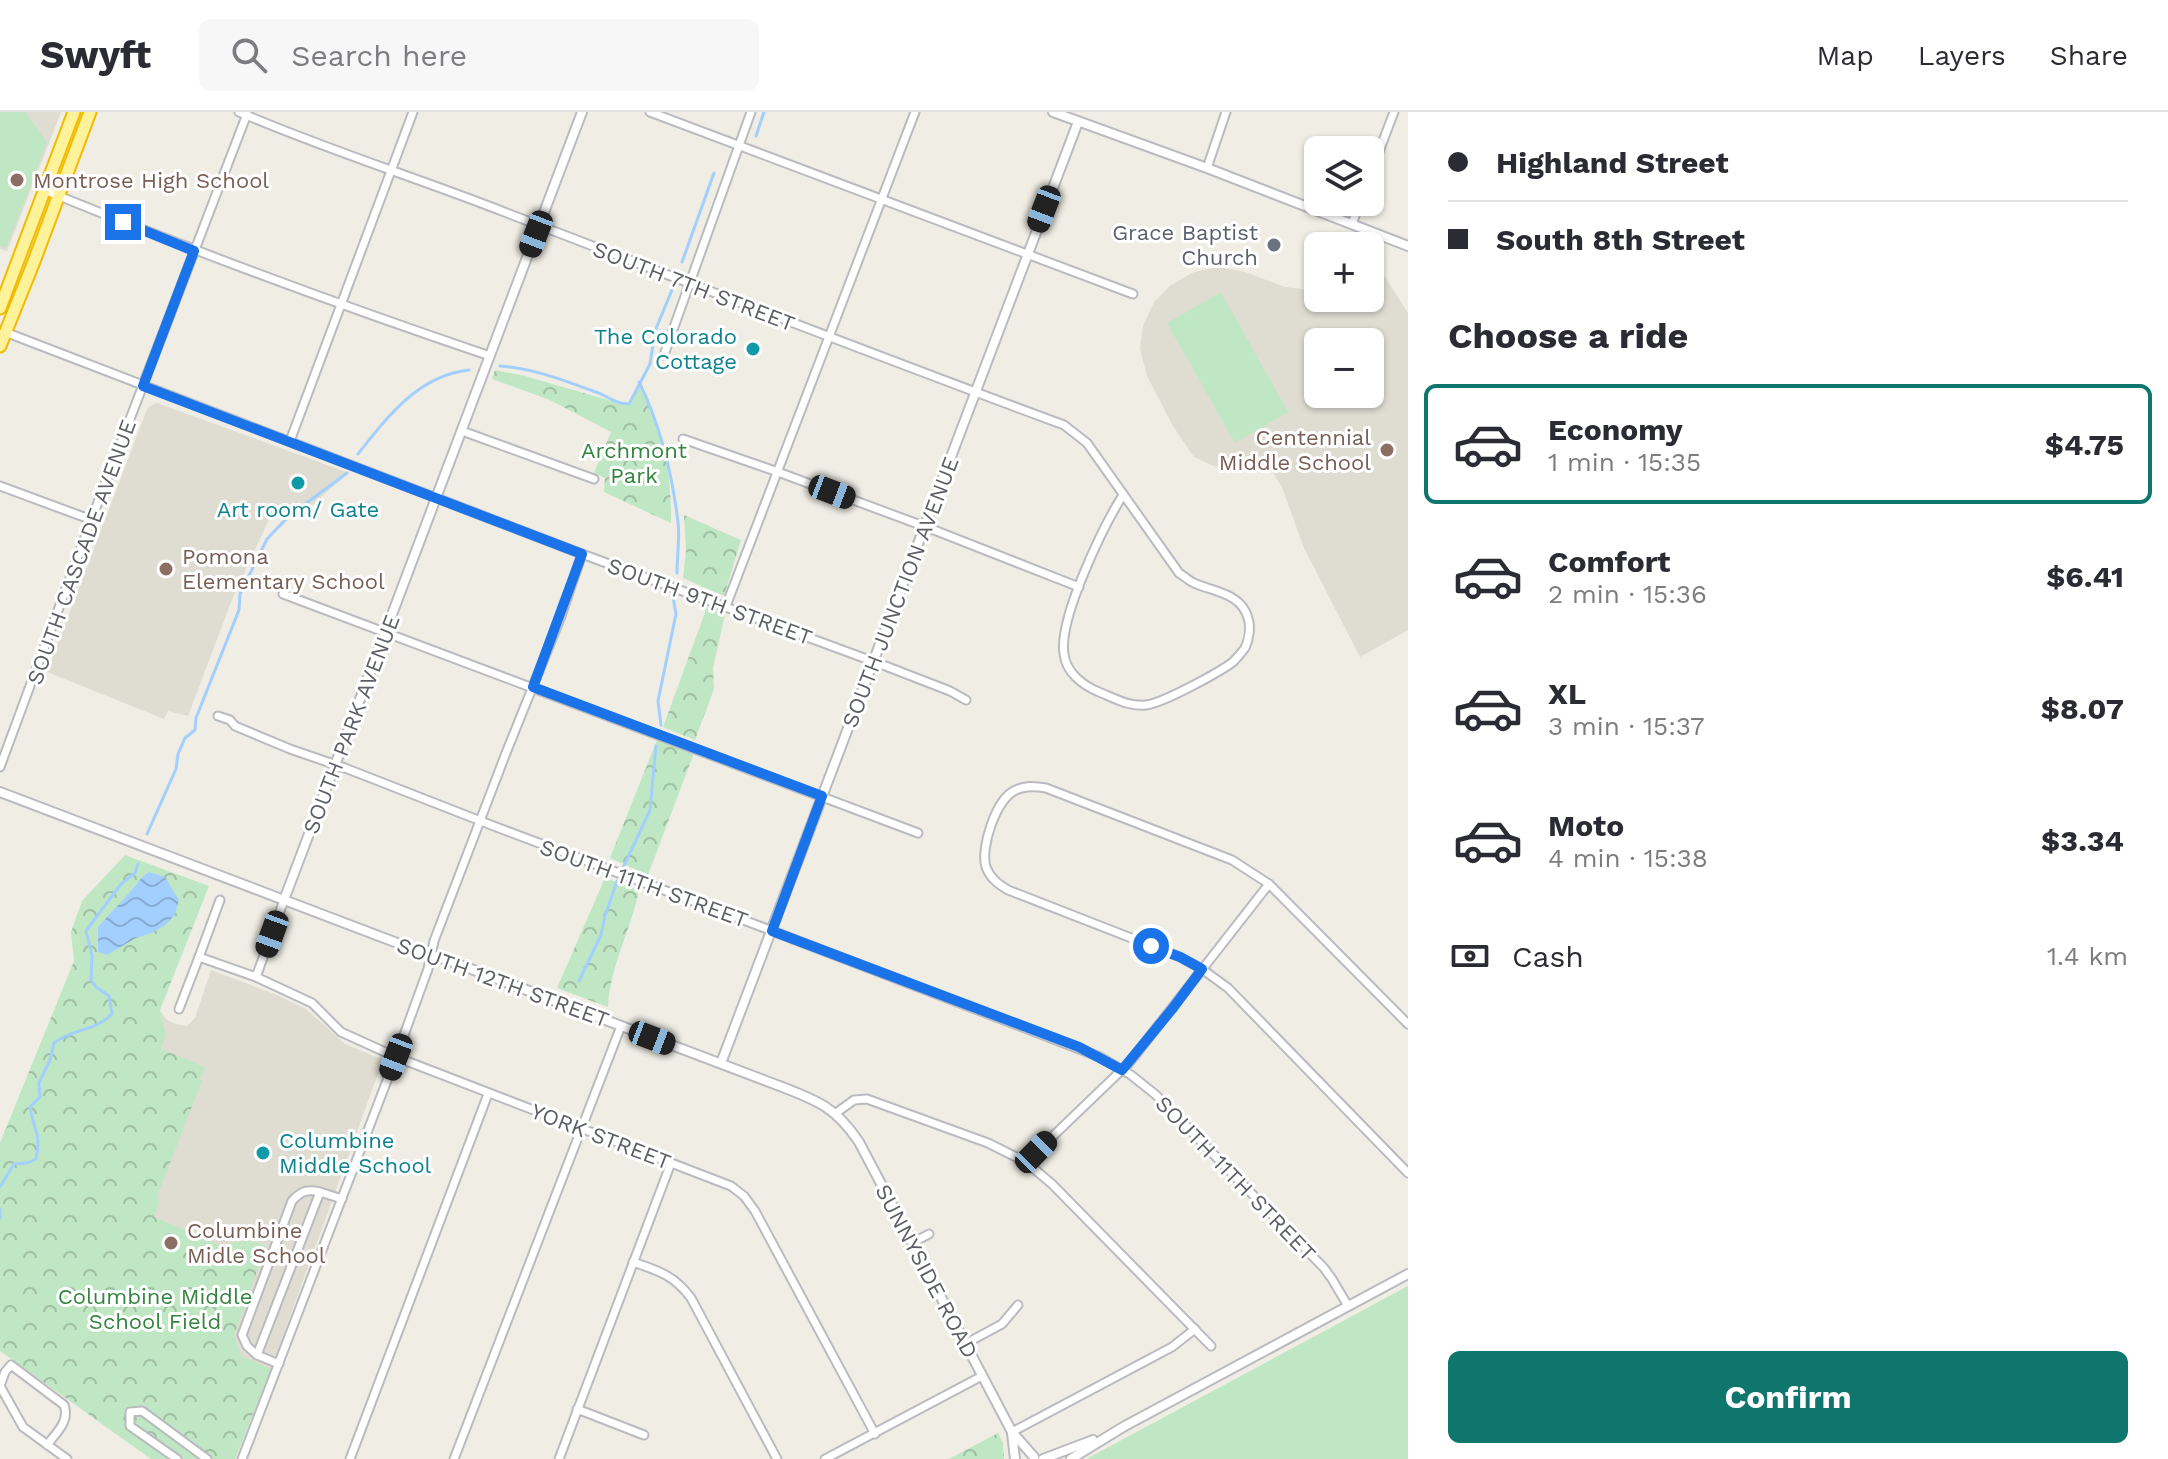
<!DOCTYPE html>
<html lang="en">
<head>
<meta charset="utf-8">
<style>
  body { margin:0; font-family:"Work Sans",sans-serif; background:#f7f7f7; color:#2b2b33; height:100vh; display:flex; flex-direction:column; font-size:30px; white-space:nowrap }
  * { box-sizing:border-box; margin:0 }
  p { font-size:26px; color:#7c7c81 }
  .icon { flex:none; width:44px; height:44px; fill:none; stroke:currentColor; stroke-width:2; stroke-linecap:round; stroke-linejoin:round }
  .map { position:relative; flex:1; overflow:hidden }
  .side { display:flex; flex-direction:column; background:#fff; width:760px }
  .side>* { flex:none }
  .top-card { display:grid; align-content:center; height:176px; padding:0 40px; background:#fff }
  .controls { position:absolute; left:1304px; top:24px; display:grid; gap:16px }
  .controls a { display:grid; place-items:center; width:80px; height:80px; border-radius:12px; background:#fff; box-shadow:0 2px 6px #0004; font-size:40px }
  .end { position:absolute; width:36px; height:36px; margin:-18px; border:10px solid #1a73e8; background:#fff; box-shadow:0 0 0 4px #fff }
  .from { border-radius:50% }
  .car { position:absolute; width:24px; height:48px; margin:-24px -12px; border-radius:10px; box-shadow:0 0 6px 2px #0007; background:linear-gradient(#222 24%,#8ab4d8 0 40%,#222 0 76%,#8ab4d8 0 86%,#222 0) }
  .top-card b { display:flex; align-items:center; gap:28px; height:76px; font-size:30px }
  .top-card b+b { border-top:2px solid #e1e1e2 }
  .top-card i { width:20px; height:20px; background:#2b2b33 }
  ul { padding:0; list-style:none }
  li { display:flex; align-items:center; gap:24px; height:120px; margin:0 16px 12px; padding:0 24px; border:4px solid transparent; border-radius:12px }
  li div { flex:1 }
  li b { display:block; font-size:30px }
  li em { font-style:normal; font-weight:700 }
  li.active { border-color:#0f766e }
  li>.icon { width:72px; height:72px; stroke-width:1.5 }
  h2 { padding:0 40px; font-size:36px; line-height:96px }
  .pay { display:flex; align-items:center; gap:20px; height:88px; padding:0 40px; font-size:30px }
  .pay p { margin-inline-start:auto }
  .primary-button { display:flex; gap:16px; margin-top:auto; padding:16px 40px }
  .primary-button a { flex:1; height:92px; border-radius:12px; background:#0f766e; color:#fff; font-size:32px; font-weight:700; line-height:92px; text-align:center }
  header { display:flex; align-items:center; gap:48px; box-sizing:border-box; height:112px; padding:0 40px; background:#fff; border-bottom:2px solid #e1e1e2 }
  header strong { font-size:38px }
  nav { display:flex; gap:44px; margin-inline-start:auto; font-size:28px }
  .search { width:560px; height:72px; background:#f7f7f7; display:flex; align-items:center; gap:20px; box-sizing:border-box; padding:0 28px; border-radius:12px; color:#7c7c81; font-size:30px }
  main { display:flex; flex:1; min-height:0 }
  .map>svg:first-child { display:block }
  .education { fill:#dfdcd2; fill-rule:evenodd }
  .grass { fill:#c0e7c3 }
  .park { fill:url(#park-crowns) }
  .water { fill:url(#water-waves) }
  .lines { fill:none; stroke-linecap:round; stroke-linejoin:round }
  .stream { stroke:#a3cfff; stroke-width:3 }
  .minor-casing { stroke:#b9bbc0; stroke-width:11 }
  .tertiary-casing { stroke:#b9bbc0; stroke-width:12 }
  .trunk-casing { stroke:#f2bb00; stroke-width:15 }
  .minor { stroke:#fff; stroke-width:7 }
  .tertiary { stroke:#fff; stroke-width:8 }
  .trunk { stroke:#fef29a; stroke-width:11 }
  .route { stroke:#1a73e8; stroke-width:10 }
  .education-dot { fill:#8d6e63; stroke:#fff; stroke-width:3 }
  .worship-dot { fill:#6b7280; stroke:#fff; stroke-width:3 }
  .culture-dot { fill:#0f9aa8; stroke:#fff; stroke-width:3 }
  .labels { text-anchor:middle; stroke-width:6; stroke-linejoin:round; paint-order:stroke }
  .education-label { font-size:22px; fill:#785e54; stroke:#fff; text-anchor:start }
  .worship-label { font-size:22px; fill:#5b616d; stroke:#fff; text-anchor:end }
  .street-label { font-size:22px; fill:#5c5f65; stroke:#fff }
  .culture-label { font-size:22px; fill:#0d838f; stroke:#fff; text-anchor:end }
  .park-label { font-size:22px; fill:#33843e; stroke:#fff }
</style>
</head>
<body>
<header>
<strong>Swyft</strong>
<div class="search"><svg class="icon" aria-label="search" viewBox="0 0 24 24"><circle cx="10" cy="10" r="6"/><path d="M15 15l6 6"/></svg>Search here</div>
<nav><a>Map</a><a>Layers</a><a>Share</a></nav>
</header>
<main>
<div class="map">
<svg width="1408" height="1347" viewBox="0 0 1408 1347">
  <defs>
    <pattern id="park-crowns" width="20" height="18" patternUnits="userSpaceOnUse" patternTransform="scale(2)"><rect width="20" height="18" fill="#c0e7c3"/><path d="M2 6a3 3 0 1 1 6 0M12 15a3 3 0 1 1 6 0" fill="none" stroke="#9fbea2"/></pattern>
    <pattern id="water-waves" width="16" height="10" patternUnits="userSpaceOnUse" patternTransform="scale(2)"><rect width="16" height="10" fill="#a3cfff"/><path d="M0 5q4-4 8 0t8 0" fill="none" stroke="#88abd2"/></pattern>
  </defs>
  <rect width="100%" height="100%" fill="#efede4"/>
  <g class="education">
    <polygon points="0,0 61,0 7,139 0,137"/>
    <path d="M1370 141 1408 201V518L1360 545 1304 436 1282 375 1270 356 1249 360 1227 358 1211 353 1194 345 1173 314 1147 264 1140 237 1143 214 1154 190 1171 173 1194 160 1219 155 1245 160 1285 175 1318 179V186H1370ZM1318 230H1370V282H1318Z"/>
    <polygon points="157,291 349,361 298,405 273,399 233,485 188,604 168,599 164,607 47,560 148,295"/>
    <polygon points="211,858 277,883 306,897 345,932 383,948 271,1257 235,1347 46,1078 166,922 160,898 166,907 175,912 187,914 195,906"/>
  </g>
  <g class="grass">
    <polygon points="0,0 25,0 47,30 6,136 0,134"/>
    <polygon points="1221,180 1288,300 1235,331 1167,211"/>
    <polygon points="1408,1174 1408,1347 1087,1347 1090,1345"/>
  </g>
  <g class="park">
    <path d="M495 258 525 264 622 292H629L639 270C662 317 672 359 671 411L604 380 605 366 594 361 611 320 550 288 492 267Z"/>
    <polygon points="684,403 741,428 724,484 683,466 686,439"/>
    <polygon points="707,495 725,502 713,556 714,577 695,628 663,615"/>
    <polygon points="657,628 694,641 648,763 610,746"/>
    <polygon points="125,743 209,774 160,898 166,922 161,937 205,955 200,967 202,969 158,1082 159,1091 154,1105 220,1133 249,1128 266,1134 234,1223 241,1244 271,1257 235,1347 151,1347 0,1239 0,1031 74,849 71,820 82,789"/>
    <path d="M605 766 639 778C631 818 610 854 608 895L557 876Z"/>
    <polygon points="998,1321 1003,1331 1004,1347 949,1347"/>
  </g>
  <path class="water" d="M149 760 165 765 179 788 175 803 165 813 152 821 136 826 107 843 98 840V815C108 803 120 792 130 780 137 773 140 765 149 760Z"/>
  <g class="lines">
    <g class="stream">
      <polyline points="756,24 764,0"/>
      <polyline points="682,150 714,61"/>
      <path d="M500 254C532 256 563 268 593 279 607 283 614 292 629 292L650 252 655 219 672 178"/>
      <path d="M639 270C661 314 672 362 678 410 680 426 677 444 677 461"/>
      <path d="M358 342C387 305 419 263 469 258"/>
      <polyline points="661,613 658,589 676,502 673,485"/>
      <polyline points="147,722 176,657 178,642 185,626 195,618 196,606 239,498 240,482 267,427 289,404 347,361"/>
      <polyline points="623,756 650,698 656,634"/>
      <polyline points="579,869 601,823 605,804 617,769"/>
      <path d="M0 1075 14 1052 27 1051 36 1047C42 1021 33 1018 30 995L40 985 39 971 50 948 54 931C73 916 94 920 112 902L109 884 96 875 91 868 92 843 86 819 121 772 135 761 138 752"/>
      <polyline points="0,1097 0,1106"/>
    </g>
    <g class="minor-casing">
      <g id="minor">
        <path d="M239 0C327 38 418 66 507 101 692 172 877 244 1064 313L1087 331 1179 461C1184 464 1189 469 1194 471 1214 480 1241 481 1248 506 1251 515 1249 527 1245 536 1242 540 1237 546 1233 550 1218 561 1163 591 1146 593 1129 595 1114 586 1099 580 1082 573 1066 560 1064 542 1058 507 1104 413 1123 383"/>
        <polyline points="650,0 1133,182"/>
        <polyline points="1207,56 1226,0"/>
        <polyline points="1370,63 1394,0"/>
        <path d="M44 78C191 138 339 193 490 244"/>
        <polyline points="1352,112 1360,90"/>
        <polyline points="5,220 582,442 883,553 950,579 966,588"/>
        <polyline points="664,243 751,0"/>
        <polyline points="462,319 594,367"/>
        <polyline points="683,327 778,360 934,418 1079,475"/>
        <polyline points="290,329 413,0"/>
        <polyline points="0,374 92,408"/>
        <polyline points="283,482 918,721"/>
        <polyline points="726,494 915,0"/>
        <polyline points="218,604 230,608 235,614 290,637 345,656 491,713 762,815 1100,945 1131,963 1156,983 1324,1156 1332,1167 1348,1194"/>
        <polyline points="0,655 97,393 247,2"/>
        <polyline points="220,788 199,845 256,865 312,891 341,920 396,945 731,1074 744,1084 755,1099 875,1322"/>
        <polyline points="256,865 284,788"/>
        <polyline points="179,897 199,845"/>
        <path d="M1408 912 1269 772 1232 748 1046 676C1035 674 1024 673 1014 679 996 688 980 736 986 755 990 766 998 772 1008 778L1180 845 1202 857 1228 876 1408 1061"/>
        <polyline points="836,1001 854,988 867,987 988,1031 1026,1050 1052,1072 1211,1234"/>
        <polyline points="1026,1050 1129,951 1269,772"/>
        <polyline points="912,1131 929,1122"/>
        <path d="M633 1150C659 1159 674 1163 691 1186L777 1347"/>
        <polyline points="965,1232 1002,1212 1018,1193"/>
        <path d="M257 1243 247 1234 242 1223 292 1089C301 1079 307 1077 320 1080"/>
        <polyline points="279,1252 257,1243 320,1080 342,1087"/>
        <polyline points="577,1297 644,1323"/>
        <polyline points="1012,1320 1172,1235 1195,1217"/>
        <path d="M47 1333C57 1320 70 1309 64 1293L11 1253 5 1260 0 1274 23 1315 67 1347"/>
        <polyline points="177,1347 130,1314 130,1300 142,1299 207,1347"/>
        <polyline points="242,1347 396,945 428,857 434,829 506,641 560,507 582,442"/>
        <polyline points="350,1347 488,982"/>
        <polyline points="454,1347 621,914"/>
        <polyline points="559,1347 671,1051"/>
        <polyline points="825,1347 982,1264"/>
      </g>
    </g>
    <g class="tertiary-casing">
      <g id="tertiary">
        <polyline points="1053,0 1207,56 1408,134"/>
        <path d="M0 680 413 837 450 849 777 973C816 988 835 994 859 1030L1012 1320 1034 1345"/>
        <polyline points="284,788 582,0"/>
        <polyline points="721,951 1078,10"/>
        <polyline points="1012,1321 1015,1347"/>
        <polyline points="1043,1347 1093,1328"/>
        <polyline points="1071,1347 1123,1315 1408,1162"/>
      </g>
    </g>
    <g class="trunk-casing">
      <g id="trunk">
        <polyline points="0,196 74,0"/>
        <polyline points="0,234 33,152 90,0"/>
      </g>
    </g>
    <use href="#minor" class="minor"/>
    <use href="#tertiary" class="tertiary"/>
    <use href="#trunk" class="trunk"/>
  </g>
  <g class="lines">
    <polyline class="route" points="123,110 194,139 143,274 582,442 533,575 822,684 772,819 1079,935 1122,958 1173,896 1202,857 1180,845 1151,834"/>
  </g>
  <g class="education-dot">
    <circle cx="17" cy="68" r="8"/>
    <circle cx="1387" cy="338" r="8"/>
    <circle cx="166" cy="457" r="8"/>
    <circle cx="171" cy="1131" r="8"/>
  </g>
  <circle class="worship-dot" cx="1274" cy="133" r="8"/>
  <g class="culture-dot">
    <circle cx="753" cy="237" r="8"/>
    <circle cx="298" cy="371" r="8"/>
    <circle cx="263" cy="1041" r="8"/>
  </g>
  <g class="labels">
    <g class="education-label">
      <text x="33" y="76">Montrose High School</text>
      <text x="1371" y="333" text-anchor="end">Centennial<tspan x="1371" dy="25">Middle School</tspan></text>
      <text x="182" y="452">Pomona<tspan x="182" dy="25">Elementary School</tspan></text>
      <text x="187" y="1126">Columbine<tspan x="187" dy="25">Midle School</tspan></text>
    </g>
    <g class="worship-label">
      <text x="1258" y="128">Grace Baptist<tspan x="1258" dy="25">Church</tspan></text>
    </g>
    <g class="street-label">
      <text transform="translate(694 174) rotate(21)" y="8">SOUTH 7TH STREET</text>
      <text transform="translate(81 440) rotate(-70)" y="8">SOUTH CASCADE AVENUE</text>
      <text transform="translate(900 480) rotate(-69)" y="8">SOUTH JUNCTION AVENUE</text>
      <text transform="translate(710 489) rotate(20)" y="8">SOUTH 9TH STREET</text>
      <text transform="translate(351 612) rotate(-69)" y="8">SOUTH PARK AVENUE</text>
      <text transform="translate(644 771) rotate(20)" y="8">SOUTH 11TH STREET</text>
      <text transform="translate(503 870) rotate(20)" y="8">SOUTH 12TH STREET</text>
      <text transform="translate(601 1024) rotate(21)" y="8">YORK STREET</text>
      <text transform="translate(1236 1066) rotate(46)" y="8">SOUTH 11TH STREET</text>
      <text transform="translate(927 1159) rotate(62)" y="8">SUNNYSIDE ROAD</text>
    </g>
    <g class="culture-label">
      <text x="737" y="232">The Colorado<tspan x="737" dy="25">Cottage</tspan></text>
      <text x="298" y="405" text-anchor="middle">Art room/ Gate</text>
      <text x="279" y="1036" text-anchor="start">Columbine<tspan x="279" dy="25">Middle School</tspan></text>
    </g>
    <g class="park-label">
      <text x="634" y="346">Archmont<tspan x="634" dy="25">Park</tspan></text>
      <text x="155" y="1192">Columbine Middle<tspan x="155" dy="25">School Field</tspan></text>
    </g>
  </g>
</svg>
<div class="controls">
<a><svg class="icon" aria-label="layers" viewBox="0 0 24 24"><path d="M12 4l9 5-9 5-9-5zM3 14l9 5 9-5"/></svg></a>
<a>+</a>
<a>−</a>
</div>
<i class="end from" style="left:1151px;top:834px"></i>
<i class="end" style="left:123px;top:110px"></i>
<i class="car" style="left:1044px;top:97px;rotate:201deg"></i>
<i class="car" style="left:536px;top:122px;rotate:201deg"></i>
<i class="car" style="left:832px;top:380px;rotate:111deg"></i>
<i class="car" style="left:272px;top:822px;rotate:200deg"></i>
<i class="car" style="left:652px;top:926px;rotate:111deg"></i>
<i class="car" style="left:396px;top:945px;rotate:201deg"></i>
<i class="car" style="left:1036px;top:1040px;rotate:45deg"></i>
</div>
<section class="side">
<div class="top-card">
<b><i class="from"></i>Highland Street</b>
<b><i></i>South 8th Street</b>
</div>
<h2>Choose a ride</h2>
<ul>
<li class="active"><svg class="icon" aria-label="car" viewBox="0 0 24 24"><path d="M5 17H2v-5l4-1 3-4h7l3 4 3 1v5h-3M9 17h6M6 11h13"/><circle cx="7" cy="17" r="2"/><circle cx="17" cy="17" r="2"/></svg><div><b>Economy</b><p>1 min · 15:35</p></div><em>$4.75</em></li>
<li><svg class="icon" aria-label="car" viewBox="0 0 24 24"><path d="M5 17H2v-5l4-1 3-4h7l3 4 3 1v5h-3M9 17h6M6 11h13"/><circle cx="7" cy="17" r="2"/><circle cx="17" cy="17" r="2"/></svg><div><b>Comfort</b><p>2 min · 15:36</p></div><em>$6.41</em></li>
<li><svg class="icon" aria-label="car" viewBox="0 0 24 24"><path d="M5 17H2v-5l4-1 3-4h7l3 4 3 1v5h-3M9 17h6M6 11h13"/><circle cx="7" cy="17" r="2"/><circle cx="17" cy="17" r="2"/></svg><div><b>XL</b><p>3 min · 15:37</p></div><em>$8.07</em></li>
<li><svg class="icon" aria-label="car" viewBox="0 0 24 24"><path d="M5 17H2v-5l4-1 3-4h7l3 4 3 1v5h-3M9 17h6M6 11h13"/><circle cx="7" cy="17" r="2"/><circle cx="17" cy="17" r="2"/></svg><div><b>Moto</b><p>4 min · 15:38</p></div><em>$3.34</em></li>
</ul>
<div class="pay"><svg class="icon" aria-label="cash" viewBox="0 0 24 24"><path d="M3 7h18v10H3z"/><circle cx="12" cy="12" r="2"/></svg>Cash<p>1.4 km</p></div>
<div class="primary-button"><a>Confirm</a></div>
</section>
</main>
</body>
</html>
